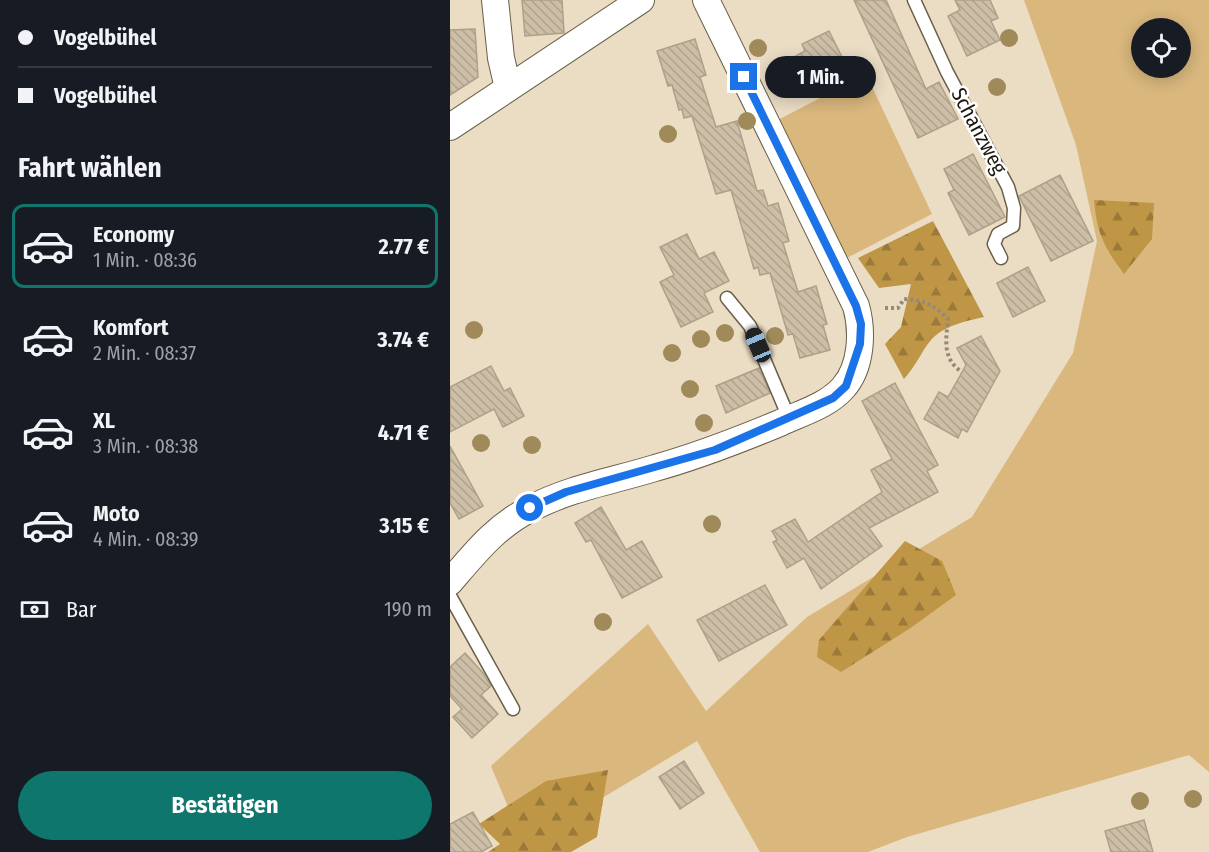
<!DOCTYPE html>
<html lang="de">
<head>
<meta charset="utf-8">
<style>
  body { margin:0; font-family:"Fira Sans Condensed",sans-serif; background:#242831; color:#f1f3f6; height:100vh; display:flex; flex-direction:column; font-size:22px; white-space:nowrap }
  * { box-sizing:border-box; margin:0 }
  p { font-size:20px; color:#9ea1a6 }
  .icon { flex:none; width:33px; height:33px; fill:none; stroke:currentColor; stroke-width:2; stroke-linecap:round; stroke-linejoin:round }
  .map { position:relative; flex:1; overflow:hidden }
  .details { display:flex; flex-direction:column; background:#171b24; width:450px }
  .details>* { flex:none }
  .guide { display:grid; align-content:center; height:132px; padding:0 18px; background:#171b24 }
  .controls { position:absolute; left:681px; top:18px; display:grid; gap:12px }
  .controls a { display:grid; place-items:center; width:60px; height:60px; border-radius:50%; background:#171b24; box-shadow:0 3px 15px #0003; font-size:30px }
  .end { position:absolute; width:27px; height:27px; margin:-14px; border:8px solid #1a73e8; background:#fff; box-shadow:0 0 0 3px #fff }
  .from { border-radius:50% }
  .bubble { position:absolute; height:42px; border-radius:21px; background:#171b24; box-shadow:0 3px 15px #0003; font-size:20px; font-weight:700; line-height:42px; text-align:center }
  .car { position:absolute; width:18px; height:36px; margin:-18px -9px; border-radius:8px; box-shadow:0 0 4px 2px #0007; background:linear-gradient(#222 24%,#8ab4d8 0 40%,#222 0 76%,#8ab4d8 0 86%,#222 0) }
  .guide b { display:flex; align-items:center; gap:21px; height:57px; font-size:22px }
  .guide b+b { border-top:2px solid #363941 }
  .guide i { width:15px; height:15px; background:#f1f3f6 }
  ul { padding:0; list-style:none }
  li { display:flex; align-items:center; gap:18px; height:84px; margin:0 12px 9px; padding:0 6px; border:3px solid transparent; border-radius:12px }
  li div { flex:1 }
  li b { display:block; font-size:22px }
  li em { font-style:normal; font-weight:700 }
  li.active { border-color:#0f766e }
  li>.icon { width:54px; height:54px; stroke-width:1.5 }
  h2 { padding:0 18px; font-size:27px; line-height:72px }
  .pay { display:flex; align-items:center; gap:15px; height:66px; padding:0 18px; font-size:22px }
  .pay p { margin-inline-start:auto }
  .cta { display:flex; gap:12px; margin-top:auto; padding:12px 18px }
  .cta a { flex:1; height:69px; border-radius:36px; background:#0f766e; color:#fff; font-size:24px; font-weight:700; line-height:69px; text-align:center }
  main { display:flex; flex:1; min-height:0 }
  .map>svg:first-child { display:block }
  .green { fill:#d9b77d; fill-rule:evenodd }
  .forest { fill:url(#forest-firs) }
  .building { fill:url(#building-back-hatch); stroke:#ada089; stroke-width:1.5 }
  .lines { fill:none; stroke-linecap:round; stroke-linejoin:round }
  .lane-casing { stroke:#6b5f49; stroke-width:15 }
  .street-casing { stroke:#6b5f49; stroke-width:28 }
  .path { stroke:#958a79; stroke-width:4; stroke-dasharray:3 3; stroke-linecap:butt }
  .lane { stroke:#fff; stroke-width:12 }
  .street { stroke:#fff; stroke-width:26 }
  .tree { fill:#a08a5a }
  .route { stroke:#1a73e8; stroke-width:8 }
  .labels { text-anchor:middle; stroke-width:5; stroke-linejoin:round; paint-order:stroke }
  .street-label { font-size:21px; fill:#1b160e; stroke:#fff }
</style>
</head>
<body>
<main>
<section class="details">
<div class="guide">
<b><i class="from"></i>Vogelbühel</b>
<b><i></i>Vogelbühel</b>
</div>
<h2>Fahrt wählen</h2>
<ul>
<li class="active"><svg class="icon" aria-label="car" viewBox="0 0 24 24"><path d="M5 17H2v-5l4-1 3-4h7l3 4 3 1v5h-3M9 17h6M6 11h13"/><circle cx="7" cy="17" r="2"/><circle cx="17" cy="17" r="2"/></svg><div><b>Economy</b><p>1 Min. · 08:36</p></div><em>2.77 €</em></li>
<li><svg class="icon" aria-label="car" viewBox="0 0 24 24"><path d="M5 17H2v-5l4-1 3-4h7l3 4 3 1v5h-3M9 17h6M6 11h13"/><circle cx="7" cy="17" r="2"/><circle cx="17" cy="17" r="2"/></svg><div><b>Komfort</b><p>2 Min. · 08:37</p></div><em>3.74 €</em></li>
<li><svg class="icon" aria-label="car" viewBox="0 0 24 24"><path d="M5 17H2v-5l4-1 3-4h7l3 4 3 1v5h-3M9 17h6M6 11h13"/><circle cx="7" cy="17" r="2"/><circle cx="17" cy="17" r="2"/></svg><div><b>XL</b><p>3 Min. · 08:38</p></div><em>4.71 €</em></li>
<li><svg class="icon" aria-label="car" viewBox="0 0 24 24"><path d="M5 17H2v-5l4-1 3-4h7l3 4 3 1v5h-3M9 17h6M6 11h13"/><circle cx="7" cy="17" r="2"/><circle cx="17" cy="17" r="2"/></svg><div><b>Moto</b><p>4 Min. · 08:39</p></div><em>3.15 €</em></li>
</ul>
<div class="pay"><svg class="icon" aria-label="cash" viewBox="0 0 24 24"><path d="M3 7h18v10H3z"/><circle cx="12" cy="12" r="2"/></svg>Bar<p>190 m</p></div>
<div class="cta"><a>Bestätigen</a></div>
</section>
<div class="map">
<svg width="759" height="852" viewBox="0 0 759 852">
  <defs>
    <pattern id="forest-firs" width="22" height="20" patternUnits="userSpaceOnUse" patternTransform="scale(1.5)"><rect width="22" height="20" fill="#bf9546"/><path d="M5 1l3.5 6h-7zM16 11l3.5 6h-7z" fill="#9a7939"/></pattern>
    <pattern id="building-back-hatch" width="6" height="6" patternUnits="userSpaceOnUse" patternTransform="scale(1.5)"><rect width="6" height="6" fill="#cdbfa7"/><path d="M-1 5l2 2M0 0l6 6M5-1l2 2" fill="none" stroke="#afa38f"/></pattern>
  </defs>
  <rect width="100%" height="100%" fill="#ebdcc4"/>
  <g class="green">
    <path d="M574 0H759V772L739 755 457 837 418 852H310L247 741 74 845 41 766 198 624 256 711 357 617 522 517 623 353 647 241 626 145ZM692 28H730V68H692Z"/>
    <polygon points="416,74 482,214 391,261 326,121"/>
  </g>
  <g class="forest">
    <path d="M644 200 704 203 702 239 674 274C654 247 647 234 644 200Z"/>
    <path d="M483 221 534 317C516 321 493 326 481 340 471 352 466 366 454 379L435 344 451 327 461 284 429 288 408 258Z"/>
    <polygon points="455,541 492,561 506,595 462,627 391,672 367,657 369,640"/>
    <polygon points="158,770 147,837 121,852 38,852 50,844 29,824 96,781"/>
  </g>
  <g class="building">
    <polygon points="72,0 112,0 114,33 75,36"/>
    <polygon points="404,0 436,0 476,89 489,82 508,119 468,138"/>
    <polygon points="505,0 540,0 548,18 541,21 550,40 517,56 498,16 510,10"/>
    <polygon points="25,29 28,77 0,95 0,30"/>
    <polygon points="379,31 398,69 348,94 333,63 355,51 352,44"/>
    <polygon points="245,39 256,75 250,77 266,127 287,121 307,191 313,190 318,206 328,203 339,241 333,243 348,292 366,286 377,324 373,325 380,350 350,358 343,334 338,335 320,273 310,275 308,267 304,269 281,190 266,194 242,116 234,118 232,109 229,110 222,85 218,86 207,51"/>
    <polygon points="523,154 555,217 519,235 498,193 504,190 494,169"/>
    <polygon points="610,175 643,241 601,261 569,196"/>
    <polygon points="237,234 249,259 264,252 279,281 254,293 263,312 231,327 210,282 224,275 210,247"/>
    <polygon points="578,267 595,301 563,317 547,283"/>
    <polygon points="531,336 550,371 517,432 512,429 508,438 474,419 489,392 498,397 516,365 507,348"/>
    <polygon points="41,366 54,391 60,388 74,416 53,427 44,409 0,432 0,387"/>
    <polygon points="309,368 320,393 276,413 266,386"/>
    <polygon points="445,383 488,465 477,471 488,492 419,528 432,546 371,589 354,558 337,568 323,542 327,540 322,531 345,519 358,542 432,492 421,470 442,459 412,401"/>
    <polygon points="0,446 33,506 9,519 0,503"/>
    <polygon points="151,507 176,550 192,541 212,577 172,598 141,540 136,542 125,523"/>
    <polygon points="315,585 337,625 269,661 247,620"/>
    <polygon points="15,653 33,673 41,686 31,695 48,714 22,738 3,717 12,709 0,696 0,667"/>
    <polygon points="234,761 254,793 230,809 209,777"/>
    <polygon points="23,812 42,846 31,852 0,852 0,824"/>
    <polygon points="694,820 703,852 661,852 655,831"/>
  </g>
  <g class="lines">
    <g class="lane-casing">
      <g id="lane">
        <polyline points="464,0 497,72 558,187 564,208 563,226 548,234 544,244 551,258"/>
        <polyline points="277,298 300,326 339,418"/>
        <polyline points="0,596 63,709"/>
      </g>
    </g>
    <g class="street-casing">
      <g id="street">
        <polyline points="45,0 51,58 58,88"/>
        <polyline points="0,127 191,0"/>
        <path d="M0 582C25 553 45 527 80 509 119 488 163 481 205 468 248 456 289 440 330 423 351 413 377 406 393 388 412 367 413 331 406 306L256 0"/>
      </g>
    </g>
    <path class="path" d="M435 308H448L454 299C474 300 484 305 498 319 496 340 492 359 512 372"/>
    <use href="#lane" class="lane"/>
    <use href="#street" class="street"/>
  </g>
  <g class="tree">
    <circle cx="559" cy="38" r="9"/>
    <circle cx="308" cy="48" r="9"/>
    <circle cx="547" cy="87" r="9"/>
    <circle cx="297" cy="121" r="9"/>
    <circle cx="218" cy="134" r="9"/>
    <circle cx="24" cy="330" r="9"/>
    <circle cx="275" cy="333" r="9"/>
    <circle cx="325" cy="336" r="9"/>
    <circle cx="251" cy="339" r="9"/>
    <circle cx="222" cy="353" r="9"/>
    <circle cx="240" cy="389" r="9"/>
    <circle cx="254" cy="423" r="9"/>
    <circle cx="31" cy="443" r="9"/>
    <circle cx="82" cy="445" r="9"/>
    <circle cx="262" cy="524" r="9"/>
    <circle cx="153" cy="622" r="9"/>
    <circle cx="743" cy="799" r="9"/>
    <circle cx="690" cy="801" r="9"/>
  </g>
  <g class="lines">
    <polyline class="route" points="80,508 116,492 265,450 383,398 396,386 410,344 411,324 406,306 294,77"/>
  </g>
  <g class="labels">
    <g class="street-label">
      <text transform="translate(529 131) rotate(62)" y="7">Schanzweg</text>
    </g>
  </g>
</svg>
<div class="controls">
<a><svg class="icon" aria-label="locate" viewBox="0 0 24 24"><circle cx="12" cy="12" r="6"/><path d="M12 2v4M12 18v4M2 12h4M18 12h4"/></svg></a>
</div>
<i class="end from" style="left:80px;top:508px"></i>
<i class="end" style="left:294px;top:77px"></i>
<div class="bubble" style="left:315px;top:56px;width:111px">1 Min.</div>
<i class="car" style="left:308px;top:345px;rotate:337deg"></i>
</div>
</main>
</body>
</html>
